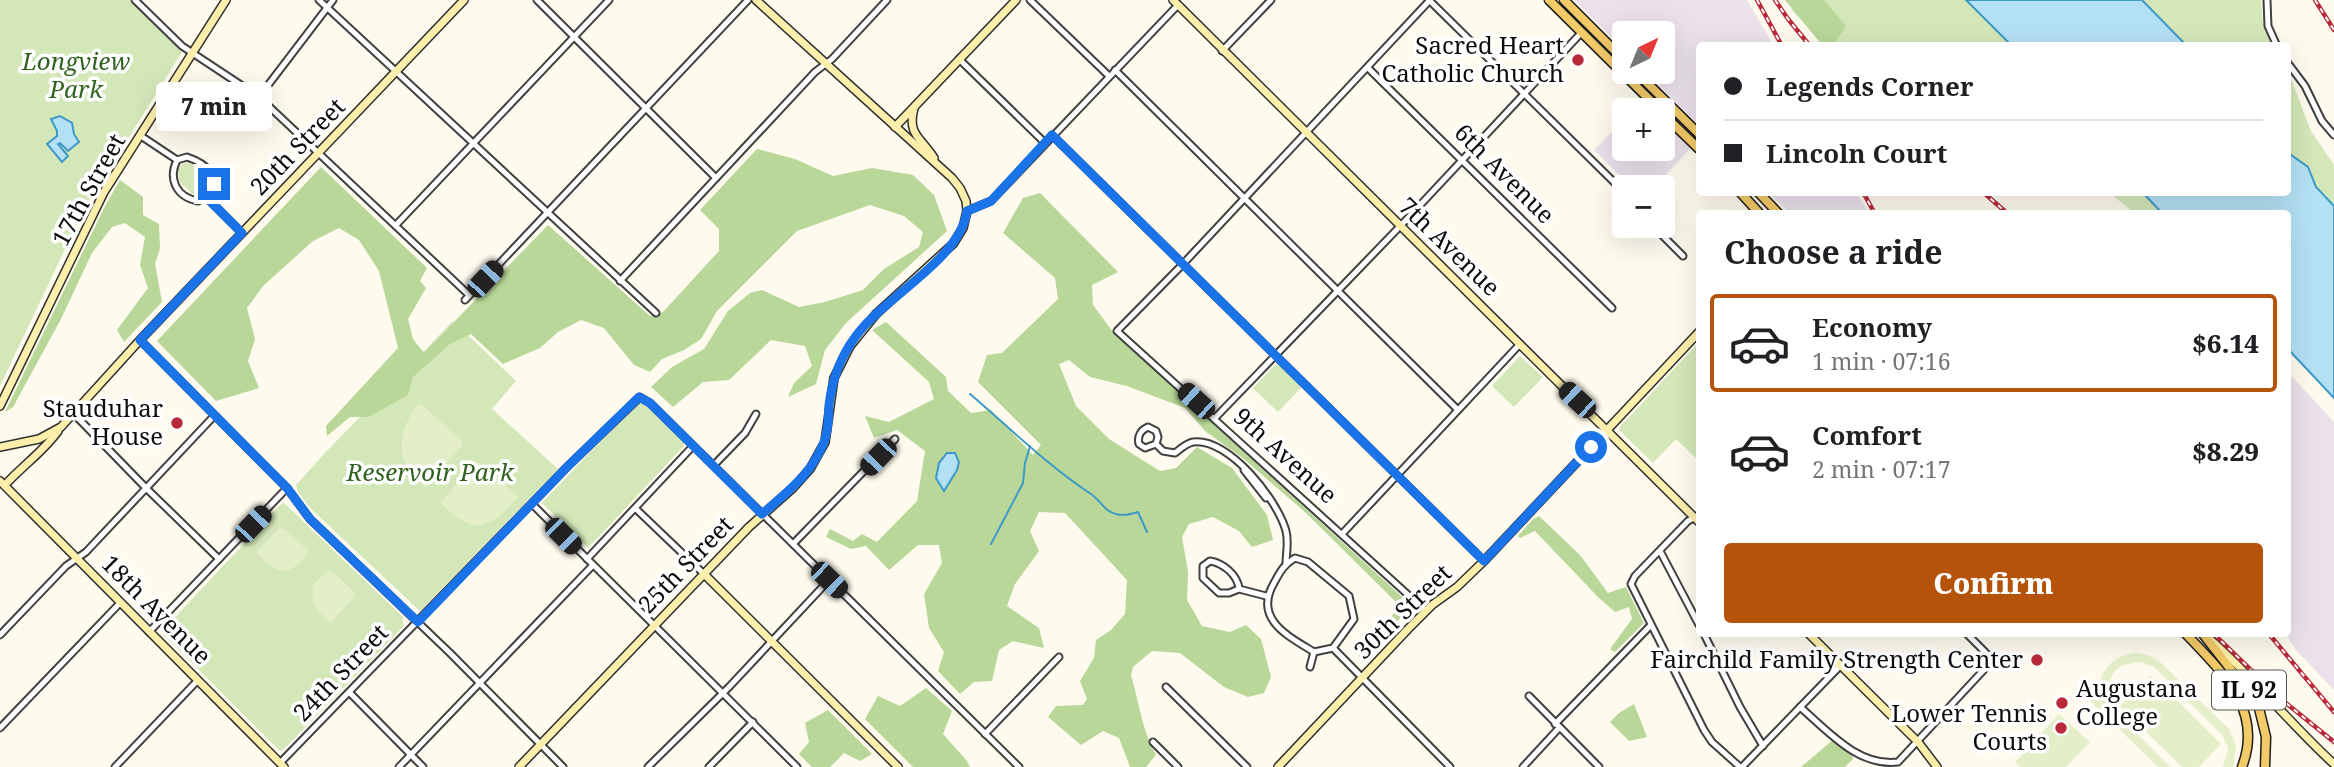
<!DOCTYPE html>
<html lang="en">
<head>
<meta charset="utf-8">
<style>
  body { margin:0; font-family:"Noto Serif",serif; background:#f6f6f6; color:#202124; height:100vh; display:flex; flex-direction:column; font-size:26px; white-space:nowrap }
  * { box-sizing:border-box; margin:0 }
  p { font-size:23px; color:#757577 }
  .icon { flex:none; width:38px; height:38px; fill:none; stroke:currentColor; stroke-width:2; stroke-linecap:round; stroke-linejoin:round }
  .map { position:relative; flex:1; overflow:hidden }
  .details { position:absolute; left:1696px; top:210px; width:595px; height:427px; display:flex; flex-direction:column; background:#fff; border-radius:7px; box-shadow:0 7px 28px #0002 }
  .details>* { flex:none }
  .hud { position:absolute; left:1696px; top:42px; width:595px; height:154px; border-radius:7px; box-shadow:0 7px 28px #0002; display:grid; align-content:center; height:154px; padding:0 28px; background:#fff }
  .needle { width:46px; rotate:43deg }
  .fabs { position:absolute; left:1612px; top:21px; display:grid; gap:14px }
  .fabs a { display:grid; place-items:center; width:63px; height:63px; border-radius:7px; background:#fff; box-shadow:0 7px 28px #0002; font-size:35px }
  .end { position:absolute; width:32px; height:32px; margin:-16px; border:9px solid #1a73e8; background:#fff; box-shadow:0 0 0 4px #fff }
  .from { border-radius:50% }
  .bubble { position:absolute; height:49px; border-radius:7px; background:#fff; box-shadow:0 7px 28px #0002; font-size:23px; font-weight:800; line-height:49px; text-align:center }
  .car { position:absolute; width:21px; height:42px; margin:-21px -10px; border-radius:9px; box-shadow:0 0 5px 2px #0007; background:linear-gradient(#222 24%,#8ab4d8 0 40%,#222 0 76%,#8ab4d8 0 86%,#222 0) }
  .hud b { display:flex; align-items:center; gap:24px; height:66px; font-size:26px }
  .hud b+b { border-top:2px solid #e0e0e0 }
  .hud i { width:18px; height:18px; background:#202124 }
  ul { padding:0; list-style:none }
  li { display:flex; align-items:center; gap:21px; height:98px; margin:0 14px 10px; padding:0 14px; border:4px solid transparent; border-radius:7px }
  li div { flex:1 }
  li b { display:block; font-size:26px }
  li em { font-style:normal; font-weight:800 }
  li.current { border-color:#b45309 }
  li>.icon { width:63px; height:63px; stroke-width:1.5 }
  h2 { padding:0 28px; font-size:32px; line-height:84px }
  .cta { display:flex; gap:14px; margin-top:auto; padding:14px 28px }
  .cta a { flex:1; height:80px; border-radius:7px; background:#b45309; color:#fff; font-size:28px; font-weight:800; line-height:80px; text-align:center }
  .map>svg:first-child { display:block }
  .industrial { fill:#eae1eb }
  .green { fill:#d3e7b9 }
  .forest { fill:#b8d798 }
  .pitch { fill:#e4efca }
  .water { fill:#b4e0f4; stroke:#3e99c8; stroke-width:2 }
  .lines { fill:none; stroke-linecap:round; stroke-linejoin:round }
  .stream { stroke:#3e99c8; stroke-width:2 }
  .street-casing { stroke:#404040; stroke-width:9 }
  .secondary-casing { stroke:#2f2f2f; stroke-width:10 }
  .primary-casing { stroke:#1e1e1e; stroke-width:11 }
  .street { stroke:#fff; stroke-width:5 }
  .secondary { stroke:#fceeab; stroke-width:7 }
  .primary { stroke:#f3ca68; stroke-width:8 }
  .rail-casing { stroke:#b82a39; stroke-width:4.5 }
  .rail { stroke:#fff; stroke-width:2; stroke-dasharray:5; stroke-linecap:butt }
  .route { stroke:#1a73e8; stroke-width:9 }
  .poi-dot { fill:#b82a39; stroke:#fff; stroke-width:2.5 }
  .labels { text-anchor:middle; stroke-width:7; stroke-linejoin:round; paint-order:stroke }
  .shield { fill:#fff; stroke:#565656; stroke-width:2 }
  .shield-label { font-size:23px; font-weight:bold; fill:#0d0d0d }
  .poi-label { font-size:24px; fill:#0d0d0d; stroke:#fff; text-anchor:end }
  .park-label { font-size:24px; font-style:italic; fill:#316220; stroke:#fff }
  .street-label { font-size:24px; fill:#0d0d0d; stroke:#fff }
</style>
</head>
<body>
<div class="map">
<svg width="2334" height="767" viewBox="0 0 2334 767">
  <rect width="100%" height="100%" fill="#fefaee"/>
  <g class="industrial">
    <polygon points="1574,0 1747,0 1773,45 1699,46 1699,125 1646,72 1662,72 1662,33 1624,33 1624,50"/>
    <polygon points="1624,120 1624,149 1662,149 1663,120 1690,149 1654,187 1631,187 1594,150"/>
    <polygon points="1768,193 1856,193 1869,213 1790,213"/>
    <polygon points="2287,371 2334,422 2334,690 2295,649 2286,634"/>
  </g>
  <g class="green">
    <polygon points="0,0 130,0 182,52 84,209 0,386"/>
    <polygon points="1800,0 1966,0 2011,45 1827,45 1791,10"/>
    <polygon points="2142,0 2261,0 2263,24 2273,45 2176,45"/>
    <polygon points="2287,68 2311,131 2334,165 2334,215 2287,169"/>
    <path d="M185 162 199 166 209 179C209 188 202 195 192 194L179 181 178 169Z"/>
    <polygon points="2110,193 2143,193 2162,213 2134,213"/>
    <polygon points="453,321 516,381 492,409 558,469 420,611 311,509 298,492 296,485 323,455"/>
    <polygon points="1699,342 1699,461 1676,439 1653,463 1619,430 1620,427"/>
    <polygon points="1520,356 1543,377 1514,407 1492,386"/>
    <polygon points="1277,363 1302,387 1278,412 1253,388"/>
    <polygon points="644,402 684,442 684,446 588,548 542,503 637,403"/>
    <polygon points="283,502 403,617 403,627 283,750 280,751 163,634 164,629"/>
  </g>
  <g class="forest">
    <polygon points="1785,0 1824,0 1846,26 1833,45 1822,45"/>
    <polygon points="757,149 795,159 833,176 872,168 913,175 934,195 947,231 846,323 825,350 816,384 788,397 794,383 812,366 805,346 771,340 729,380 703,382 673,407 651,387 672,367 704,349 728,311 750,293 762,290 799,307 825,302 863,290 884,269 919,247 923,232 904,216 870,205 797,231 717,311 701,339 684,350 662,359 650,372 634,365 604,328 581,320 558,332 540,348 503,364 471,334 450,344 413,377 408,395 368,417 350,417 327,436 326,426 398,348 379,271 359,240 339,228 313,241 263,286 247,308 255,339 248,361 259,388 216,401 157,341 321,167 427,268 420,281 426,288 408,319 413,339 424,353 548,225 650,316 663,312 719,251 719,229 700,210"/>
    <polygon points="120,180 143,197 143,215 159,224 160,248 155,264 162,302 124,342 117,330 148,288 140,265 145,237 125,223 112,227 92,253 61,319 13,407 5,412 105,206"/>
    <path d="M1040 193 1118 272 1092 285 1093 305 1113 332 1412 606 1362 659 1358 656 1400 606 1306 513 1244 459 1205 431 1185 408 1127 386 1090 377 1069 360 1059 364 1076 406 1109 439 1160 471 1176 468 1197 447 1232 468 1267 515 1273 540 1252 547 1239 531 1213 517 1189 524 1182 537 1188 572 1187 600 1202 626 1230 632 1246 625 1261 639 1271 677 1264 693 1248 697 1224 687 1180 653 1152 651 1133 667 1131 675C1139 702 1142 731 1156 755L1146 767H1130L1119 738 1103 731 1081 745 1048 717 1056 706 1083 705 1087 699 1080 681 1094 658 1096 640 1111 630 1125 614 1127 580 1065 513 1039 512 1030 531 1039 551 1015 584 1007 606 1039 628 1044 648 1013 641 999 650 992 681 974 682 960 694 938 671 944 652 929 628 924 594 942 563 939 545H918L889 570 866 546 851 549 826 537 830 529 853 541 862 534 877 542 917 501 925 451 897 430 874 438 865 416 889 422 934 399 929 382 872 330 886 322 946 377 948 391 971 413 991 410 1033 455 1041 445 978 382 987 355 1002 353 1058 299 1055 278 1003 233 1023 198Z"/>
    <polygon points="1539,516 1580,555 1608,593 1626,587 1644,623 1615,652 1610,649 1632,619 1629,607 1615,612 1598,597 1535,531 1520,538 1518,536 1533,519"/>
    <polygon points="926,688 952,711 943,734 967,761 970,767 913,767 865,719 878,696 900,706"/>
    <polygon points="1634,704 1647,737 1629,741 1610,722 1619,713"/>
    <polygon points="828,710 872,754 860,761 844,753 830,767 812,767 799,754 809,742 805,723"/>
    <polygon points="1833,740 1854,758 1845,767 1801,767"/>
  </g>
  <g class="pitch">
    <path d="M420 403 462 441V446L425 487C420 482 413 477 409 471 394 449 404 419 420 403Z"/>
    <path d="M475 463H481L518 497C487 531 476 536 440 503Z"/>
    <path d="M279 528 284 529 309 551C289 579 279 575 256 553Z"/>
    <path d="M330 569 354 592V597L331 623C314 609 311 606 313 584Z"/>
    <path d="M2136 653 2148 655 2159 661 2229 729 2236 745 2233 767H2223L2228 749 2222 735 2154 667 2141 662 2122 665 2115 671 2108 683 2107 697 2110 706 2170 767H2158L2084 695 2090 688 2098 696C2098 672 2112 655 2136 653Z"/>
    <polygon points="2151,675 2221,744 2199,767 2182,767 2120,706"/>
    <polygon points="2059,714 2090,742 2066,767 2020,767 2015,762"/>
  </g>
  <g class="water">
    <polygon points="1966,0 2142,0 2186,45 2011,45"/>
    <polygon points="60,116 72,123 74,134 79,142 68,151 60,143 58,144 68,156 62,162 47,144 57,136 57,131 51,119"/>
    <polygon points="2287,152 2308,167 2316,187 2334,206 2334,398 2287,348 2287,214 2162,213 2143,193 2287,192"/>
    <polygon points="947,453 955,453 959,462 957,470 944,491 936,478 939,463"/>
  </g>
  <g class="lines">
    <g class="stream">
      <path d="M970 394C1010 428 1048 466 1091 494 1100 500 1105 512 1116 514 1123 516 1132 514 1138 512L1147 532"/>
      <polyline points="991,544 1023,483 1025,463 1030,446"/>
    </g>
    <g class="street-casing">
      <g id="street">
        <polyline points="135,0 182,46 259,97 469,295"/>
        <polyline points="319,0 656,313"/>
        <polyline points="537,0 716,178"/>
        <polyline points="1030,0 1109,76"/>
        <polyline points="1429,0 1624,192"/>
        <polyline points="2267,0 2268,26 2277,46"/>
        <polyline points="1222,51 1271,0"/>
        <polyline points="959,59 1045,143"/>
        <polyline points="2287,62 2305,86 2322,121 2334,135"/>
        <polyline points="1368,68 1612,308"/>
        <polyline points="1115,70 1458,410"/>
        <polyline points="259,97 333,0"/>
        <polyline points="1052,135 1484,561"/>
        <polyline points="141,136 177,160"/>
        <path d="M187 157C205 163 222 176 209 195L198 201C176 197 168 179 177 160Z"/>
        <polyline points="206,197 242,233"/>
        <polyline points="967,211 991,201 1178,5"/>
        <polyline points="396,225 609,0"/>
        <polyline points="1655,226 1659,232 1683,256"/>
        <polyline points="620,281 815,72 832,59 887,0"/>
        <polyline points="465,300 748,0"/>
        <polyline points="140,340 287,488 310,519 450,653 563,767"/>
        <polyline points="73,413 146,488 219,559"/>
        <polyline points="1215,418 1408,218 1582,32"/>
        <path d="M1156 444 1145 448 1139 444C1137 436 1141 430 1148 427L1156 431 1158 437 1156 444 1163 451 1175 453C1180 449 1187 443 1193 442 1229 437 1278 501 1286 531 1289 542 1286 553 1286 564"/>
        <polyline points="714,465 745,433 756,414"/>
        <polyline points="1244,470 1266,498"/>
        <polyline points="532,504 797,767"/>
        <polyline points="635,508 704,574"/>
        <polyline points="1699,515 1688,521 1635,576 1631,584 1704,730 1712,742 1740,767"/>
        <polyline points="1342,534 1520,344"/>
        <polyline points="793,544 895,439"/>
        <polyline points="1660,551 1699,625"/>
        <path d="M1295 558 1308 562 1349 596 1354 619 1333 648 1314 652C1288 636 1253 619 1274 583 1280 572 1284 564 1295 558Z"/>
        <polyline points="587,559 693,446"/>
        <path d="M1239 589 1229 593H1219L1203 578V566L1210 561C1223 563 1238 575 1239 589L1266 596"/>
        <polyline points="1426,611 1117,331 1182,265 1430,0"/>
        <polyline points="149,632 287,488"/>
        <polyline points="1704,634 1740,707 1763,746"/>
        <polyline points="0,635 66,566 86,552 214,416"/>
        <polyline points="1333,648 1450,767"/>
        <polyline points="1310,667 1314,652"/>
        <polyline points="1166,687 1247,767"/>
        <polyline points="349,692 423,767"/>
        <polyline points="1529,696 1599,767"/>
        <path d="M1800 707C1828 731 1858 767 1898 762L1993 660 1967 634"/>
        <polyline points="1555,724 1651,625"/>
        <polyline points="0,728 120,603"/>
        <polyline points="985,734 1059,657"/>
        <polyline points="1153,742 1178,767"/>
        <polyline points="280,763 568,466 640,397 650,403 1019,767"/>
        <polyline points="115,767 198,680"/>
        <polyline points="399,767 593,565"/>
        <polyline points="648,767 729,687 829,580"/>
        <polyline points="709,767 753,722"/>
        <polyline points="1523,767 1559,728"/>
        <polyline points="1742,767 1841,665"/>
      </g>
    </g>
    <g class="secondary-casing">
      <g id="secondary">
        <polyline points="1173,0 1699,522"/>
        <path d="M914 108C907 135 921 137 934 158"/>
        <polyline points="895,127 1016,0"/>
        <polyline points="0,406 104,192 226,0"/>
        <polyline points="0,447 39,439 61,427 140,340 464,0"/>
        <polyline points="0,481 284,767"/>
        <path d="M5 485C22 466 43 452 58 431"/>
        <polyline points="704,574 898,767"/>
        <polyline points="1809,634 1918,742 1937,767"/>
        <path d="M2211 640C2255 679 2291 725 2334 764"/>
        <polyline points="519,767 749,527 793,488 810,469 825,442 834,378 850,346 876,314 953,244 963,228 967,211 966,201 960,188 952,178 756,0"/>
        <polyline points="1278,767 1408,629 1432,605 1457,587 1484,561 1699,332"/>
      </g>
    </g>
    <g class="primary-casing">
      <g id="primary">
        <polyline points="1549,0 1660,110"/>
        <polyline points="1564,0 1624,60"/>
        <polyline points="1636,72 1699,134"/>
        <polyline points="1662,113 1699,149"/>
        <polyline points="1740,192 1760,214"/>
        <polyline points="1758,192 1779,214"/>
        <path d="M2186 634C2222 672 2264 710 2242 767"/>
        <polyline points="2203,634 2258,704 2266,737 2265,767"/>
      </g>
    </g>
    <use href="#street" class="street"/>
    <use href="#secondary" class="secondary"/>
    <use href="#primary" class="primary"/>
    <g class="rail-casing">
      <g id="rail">
        <polyline points="1757,0 1782,46"/>
        <polyline points="1775,0 1788,19 1810,46"/>
        <polyline points="2315,0 2334,30"/>
        <polyline points="1863,192 1875,214"/>
        <polyline points="1983,192 2008,214"/>
        <polyline points="2214,634 2281,699 2334,742"/>
        <polyline points="2269,634 2334,712"/>
      </g>
    </g>
    <use href="#rail" class="rail"/>
  </g>
  <g class="lines">
    <path class="route" d="M214 184 212 192 206 197 242 233 140 340 287 488 310 519 418 622 568 466 639 397 650 403 762 514C787 492 812 474 824 442 829 430 828 418 829 405 832 380 840 357 856 336 885 296 960 260 967 211L991 201 1052 135 1484 561 1591 447"/>
  </g>
  <g class="poi-dot">
    <circle cx="1578" cy="60" r="7"/>
    <circle cx="177" cy="423" r="7"/>
    <circle cx="2037" cy="660" r="7"/>
    <circle cx="2062" cy="703" r="7"/>
    <circle cx="2061" cy="728" r="7"/>
  </g>
  <g class="labels">
    <rect class="shield" x="2212" y="670.5" width="74" height="39" rx="5"/>
    <g class="shield-label">
      <text x="2249" y="698">IL 92</text>
    </g>
    <g class="poi-label">
      <text x="1564" y="54">Sacred Heart<tspan x="1564" dy="28">Catholic Church</tspan></text>
      <text x="163" y="417">Stauduhar<tspan x="163" dy="28">House</tspan></text>
      <text x="2023" y="668">Fairchild Family Strength Center</text>
      <text x="2076" y="697" text-anchor="start">Augustana<tspan x="2076" dy="28">College</tspan></text>
      <text x="2047" y="722">Lower Tennis<tspan x="2047" dy="28">Courts</tspan></text>
    </g>
    <g class="park-label">
      <text x="76" y="70">Longview<tspan x="76" dy="28">Park</tspan></text>
      <text x="430" y="481">Reservoir Park</text>
    </g>
    <g class="street-label">
      <text transform="translate(298 147) rotate(-46)" y="8">20th Street</text>
      <text transform="translate(1504 174) rotate(45)" y="8">6th Avenue</text>
      <text transform="translate(89 190) rotate(-61)" y="8">17th Street</text>
      <text transform="translate(1449 247) rotate(44)" y="8">7th Avenue</text>
      <text transform="translate(1285 456) rotate(42)" y="8">9th Avenue</text>
      <text transform="translate(686 565) rotate(-46)" y="8">25th Street</text>
      <text transform="translate(156 610) rotate(45)" y="8">18th Avenue</text>
      <text transform="translate(1403 612) rotate(-44)" y="8">30th Street</text>
      <text transform="translate(341 673) rotate(-46)" y="8">24th Street</text>
    </g>
  </g>
</svg>
<div class="fabs">
<a><svg class="needle" viewBox="-14 -14 28 28"><path d="M0-13l5 13h-10z" fill="#e53935"/><path d="M0 13l5-13h-10z" fill="#757577"/></svg></a>
<a>+</a>
<a>−</a>
</div>
<i class="end from" style="left:1591px;top:447px"></i>
<i class="end" style="left:214px;top:184px"></i>
<div class="bubble" style="left:156px;top:82px;width:116px">7 min</div>
<i class="car" style="left:485px;top:279px;rotate:43deg"></i>
<i class="car" style="left:1577px;top:400px;rotate:313deg"></i>
<i class="car" style="left:1196px;top:401px;rotate:312deg"></i>
<i class="car" style="left:878px;top:457px;rotate:224deg"></i>
<i class="car" style="left:253px;top:524px;rotate:44deg"></i>
<i class="car" style="left:563px;top:536px;rotate:135deg"></i>
<i class="car" style="left:829px;top:580px;rotate:134deg"></i>
<div class="hud">
<b><i class="from"></i>Legends Corner</b>
<b><i></i>Lincoln Court</b>
</div>
<section class="details">
<h2>Choose a ride</h2>
<ul>
<li class="current"><svg class="icon" aria-label="car" viewBox="0 0 24 24"><path d="M5 17H2v-5l4-1 3-4h7l3 4 3 1v5h-3M9 17h6M6 11h13"/><circle cx="7" cy="17" r="2"/><circle cx="17" cy="17" r="2"/></svg><div><b>Economy</b><p>1 min · 07:16</p></div><em>$6.14</em></li>
<li><svg class="icon" aria-label="car" viewBox="0 0 24 24"><path d="M5 17H2v-5l4-1 3-4h7l3 4 3 1v5h-3M9 17h6M6 11h13"/><circle cx="7" cy="17" r="2"/><circle cx="17" cy="17" r="2"/></svg><div><b>Comfort</b><p>2 min · 07:17</p></div><em>$8.29</em></li>
</ul>
<div class="cta"><a>Confirm</a></div>
</section>
</div>
</body>
</html>
